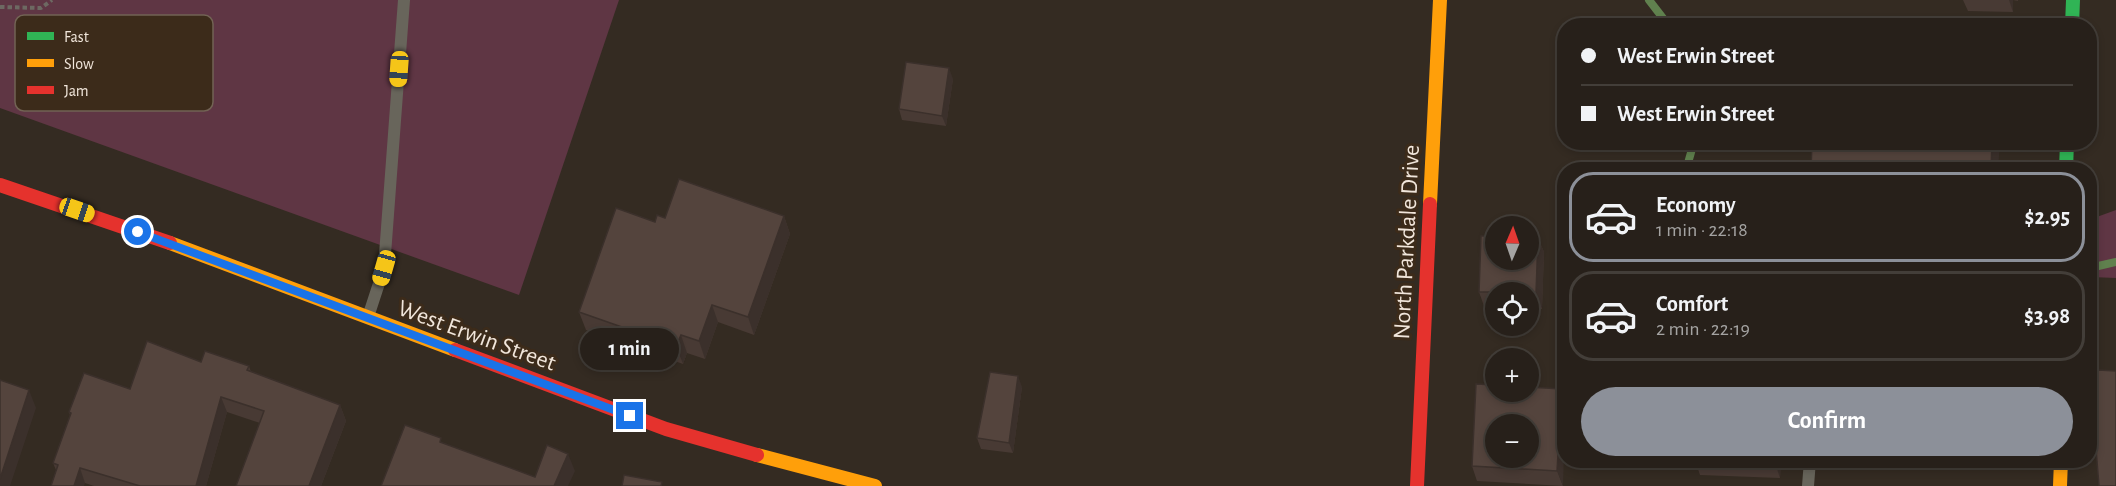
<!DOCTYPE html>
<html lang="en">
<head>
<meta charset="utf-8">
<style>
  body { margin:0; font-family:"Alegreya Sans",sans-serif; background:#332d27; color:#f1f3f6; height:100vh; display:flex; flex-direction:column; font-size:22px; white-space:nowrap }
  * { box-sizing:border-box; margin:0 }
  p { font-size:20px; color:#a4a3a2 }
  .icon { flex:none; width:33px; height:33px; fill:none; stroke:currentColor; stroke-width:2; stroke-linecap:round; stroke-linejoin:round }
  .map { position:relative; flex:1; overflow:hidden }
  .panel { position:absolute; left:1557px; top:162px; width:540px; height:306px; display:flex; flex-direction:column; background:#27201a; border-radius:24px; box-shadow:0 3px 9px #0003,0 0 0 2px #433e39 }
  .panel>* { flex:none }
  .hud { position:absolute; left:1557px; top:18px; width:540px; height:132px; border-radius:24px; box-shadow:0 3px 9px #0003,0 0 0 2px #433e39; display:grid; align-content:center; height:132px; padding:0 24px; background:#27201a }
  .needle { width:39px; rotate:2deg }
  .tools { position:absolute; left:1485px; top:216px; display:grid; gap:12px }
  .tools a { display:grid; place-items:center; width:54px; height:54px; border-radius:50%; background:#27201a; box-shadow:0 3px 9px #0003,0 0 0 2px #433e39; font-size:30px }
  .end { position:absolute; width:27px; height:27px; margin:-14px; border:8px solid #1a73e8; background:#fff; box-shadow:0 0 0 3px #fff }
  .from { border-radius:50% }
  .bubble { position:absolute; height:42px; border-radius:21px; background:#27201a; box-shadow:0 3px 9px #0003,0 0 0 2px #433e39; font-size:20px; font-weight:600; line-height:42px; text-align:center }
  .car { position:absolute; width:18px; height:36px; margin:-18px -9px; border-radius:8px; box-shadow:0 0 4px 2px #0007; background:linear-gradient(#f5c518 24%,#345 0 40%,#f5c518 0 76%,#345 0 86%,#f5c518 0) }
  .hud b { display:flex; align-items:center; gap:21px; height:57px; font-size:22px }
  .hud b+b { border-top:2px solid #433e39 }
  .hud i { width:15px; height:15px; background:#f1f3f6 }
  ul { padding:10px 0 0; list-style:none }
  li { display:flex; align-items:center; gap:18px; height:90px; margin:0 12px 9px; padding:0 12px; border:3px solid #433e39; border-radius:24px }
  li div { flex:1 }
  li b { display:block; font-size:22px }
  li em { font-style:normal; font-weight:600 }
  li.active { border-color:#8c9099 }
  li>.icon { width:54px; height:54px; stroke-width:1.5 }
  .button { display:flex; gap:12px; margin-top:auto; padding:12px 24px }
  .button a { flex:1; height:69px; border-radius:36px; background:#8c9099; color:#fff; font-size:24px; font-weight:600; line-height:69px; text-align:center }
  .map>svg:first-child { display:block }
  .green { fill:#5f3644 }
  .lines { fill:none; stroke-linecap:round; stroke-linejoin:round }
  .stream { stroke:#60814e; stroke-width:8 }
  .path { stroke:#6d6962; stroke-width:4; stroke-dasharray:4.5 3; stroke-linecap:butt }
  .lane { stroke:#68655b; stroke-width:12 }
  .fast { stroke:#30b455; stroke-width:14 }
  .slow { stroke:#ff9f0a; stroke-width:14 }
  .jam { stroke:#e5322d; stroke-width:14 }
  .wall { fill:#483a34 }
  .shaded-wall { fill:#3b302b }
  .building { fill:#54443d; stroke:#3b302b; stroke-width:1.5; fill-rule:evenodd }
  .route { stroke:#1a73e8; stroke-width:8 }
  .labels { text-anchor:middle; stroke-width:6; stroke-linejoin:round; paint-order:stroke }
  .street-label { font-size:24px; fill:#f1e6db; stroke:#3c2b1a }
  .key { fill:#3c2b1a; stroke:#726354; stroke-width:1.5 }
  .key-label { font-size:16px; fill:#f1e6db }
</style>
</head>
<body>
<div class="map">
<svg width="2116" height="486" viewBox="0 0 2116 486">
  <rect width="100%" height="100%" fill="#342b22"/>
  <g class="green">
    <polygon points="0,0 619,0 519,295 0,108"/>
    <polygon points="2116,210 2116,278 2091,277 2094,218"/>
  </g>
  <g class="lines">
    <g class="stream">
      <polyline points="1649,0 1669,26"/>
      <polyline points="1686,170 1694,142"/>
      <polyline points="2094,267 2116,262"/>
    </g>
    <polyline class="path" points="0,7 41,8 52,0"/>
    <g class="lane">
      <polyline points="368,317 384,268 404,0"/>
      <polyline points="1808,486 1810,460"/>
    </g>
    <g class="fast">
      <polyline points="2072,26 2073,0"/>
      <polyline points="2066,170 2067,142"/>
    </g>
    <g class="slow">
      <polyline points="1430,204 1440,0"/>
      <polyline points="170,243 455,350"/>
      <polyline points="757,455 875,486"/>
      <polyline points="2060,486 2061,460"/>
    </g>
    <g class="jam">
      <polyline points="0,185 170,243"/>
      <polyline points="455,350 666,429 757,455"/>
      <polyline points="1417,486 1430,204"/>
    </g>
  </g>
  <g class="wall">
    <polygon points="1963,0 2018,0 2018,1 2013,0 2013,12 1968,11"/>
    <polygon points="953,79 946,126 902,120 899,109"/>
    <polygon points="784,216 790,234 754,335 718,322 705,359 687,353 683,364 586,330 579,312 655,222 665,218"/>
    <polygon points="1538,238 1544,252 1542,309 1528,308 1528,292 1496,292 1496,307 1484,306 1479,292"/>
    <polygon points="201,362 249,366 251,372 340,405 346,421 321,486 236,486 260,423 227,412 206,486 94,486 85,483 56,470 53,463 70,415 69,412"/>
    <polygon points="1022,387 1013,453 981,449 977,438"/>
    <polygon points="1528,392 1563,486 1477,481 1472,466"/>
    <polygon points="1695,460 1781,460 1780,478 1700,475"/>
  </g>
  <g class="shaded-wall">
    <polygon points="2009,0 2013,0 2013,12"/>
    <polygon points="949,68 953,79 946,126 942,116"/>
    <polygon points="1992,142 2000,142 1998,170 1991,170"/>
    <polygon points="784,216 790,234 754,335 748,317"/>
    <polygon points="1538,238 1544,252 1542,309 1536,294"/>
    <polygon points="712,305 718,322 705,359 699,341"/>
    <polygon points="681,335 687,353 683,364 676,346"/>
    <polygon points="1018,376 1022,387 1013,453 1009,443"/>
    <polygon points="1562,389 1564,396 1564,452 1563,486 1557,471"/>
    <polygon points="29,390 36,408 10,486 0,486 0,479"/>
    <polygon points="221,397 227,412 206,486 196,486"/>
    <polygon points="340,405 346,421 321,486 309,486"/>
    <polygon points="568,454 575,471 568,486 554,486"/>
    <polygon points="1774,460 1781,460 1780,478"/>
    <polygon points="80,468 85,483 84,486 74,486"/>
  </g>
  <g class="building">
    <polygon points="906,62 949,68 942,116 899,109"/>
    <polygon points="1812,142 1992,142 1991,170 1811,170"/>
    <polygon points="679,179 784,216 748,317 712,305 699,341 681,335 676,346 579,312 616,208 655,222 657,215 665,218"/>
    <polygon points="1481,236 1496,236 1496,260 1528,260 1528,237 1538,238 1536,294 1528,294 1528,292 1479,292"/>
    <polygon points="147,341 201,362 205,351 249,366 247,370 340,405 309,486 236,486 264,411 221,397 196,486 140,486 80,468 74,486 51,486 58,465 53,463 71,413 69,412 84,373 130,389"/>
    <polygon points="2098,370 2116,371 2116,486 2099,486 2096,449"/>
    <polygon points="990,372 1018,376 1009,443 977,438"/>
    <polygon points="0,380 29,390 0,479"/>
    <path d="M1476 384 1496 385V392H1528V387L1562 389 1557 471 1472 466ZM1496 424H1528V458H1496Z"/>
    <polygon points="405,425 441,438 440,442 535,477 547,445 568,454 554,486 381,486"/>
    <polygon points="624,475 662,482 661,486 622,486"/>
  </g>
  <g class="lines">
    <polyline class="route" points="138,232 630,416"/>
  </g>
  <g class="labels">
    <g class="street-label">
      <text transform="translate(1406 242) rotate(-87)" y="8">North Parkdale Drive</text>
      <text transform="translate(477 335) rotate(20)" y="8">West Erwin Street</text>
    </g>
  </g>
  <rect x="15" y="15" width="198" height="96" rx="9" class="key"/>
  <rect x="27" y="32" width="27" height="8" fill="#30b455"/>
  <rect x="27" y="59" width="27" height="8" fill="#ff9f0a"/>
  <rect x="27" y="86" width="27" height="8" fill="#e5322d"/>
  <g class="key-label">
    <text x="64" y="42">Fast</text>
    <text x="64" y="69">Slow</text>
    <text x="64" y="96">Jam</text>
  </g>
</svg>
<div class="tools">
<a><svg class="needle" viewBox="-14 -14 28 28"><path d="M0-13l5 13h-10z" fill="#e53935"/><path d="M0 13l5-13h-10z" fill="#a4a3a2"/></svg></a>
<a><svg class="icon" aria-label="locate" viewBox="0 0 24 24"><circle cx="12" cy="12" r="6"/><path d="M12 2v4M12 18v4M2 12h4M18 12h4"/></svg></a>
<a>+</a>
<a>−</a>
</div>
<i class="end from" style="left:138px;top:232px"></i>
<i class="end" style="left:630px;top:416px"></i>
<div class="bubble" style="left:580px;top:328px;width:99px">1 min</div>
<i class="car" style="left:399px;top:69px;rotate:184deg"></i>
<i class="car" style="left:77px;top:210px;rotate:109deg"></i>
<i class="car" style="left:384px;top:268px;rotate:196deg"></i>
<div class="hud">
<b><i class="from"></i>West Erwin Street</b>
<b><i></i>West Erwin Street</b>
</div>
<section class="panel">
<ul>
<li class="active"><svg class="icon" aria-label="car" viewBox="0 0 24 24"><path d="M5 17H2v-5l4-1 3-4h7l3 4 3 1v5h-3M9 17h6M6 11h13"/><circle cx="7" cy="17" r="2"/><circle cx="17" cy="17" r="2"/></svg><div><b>Economy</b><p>1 min · 22:18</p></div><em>$2.95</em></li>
<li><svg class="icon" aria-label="car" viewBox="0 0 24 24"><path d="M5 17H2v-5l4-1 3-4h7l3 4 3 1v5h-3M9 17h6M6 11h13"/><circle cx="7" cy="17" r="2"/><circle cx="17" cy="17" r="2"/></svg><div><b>Comfort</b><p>2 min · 22:19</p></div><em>$3.98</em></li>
</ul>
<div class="button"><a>Confirm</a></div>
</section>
</div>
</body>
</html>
